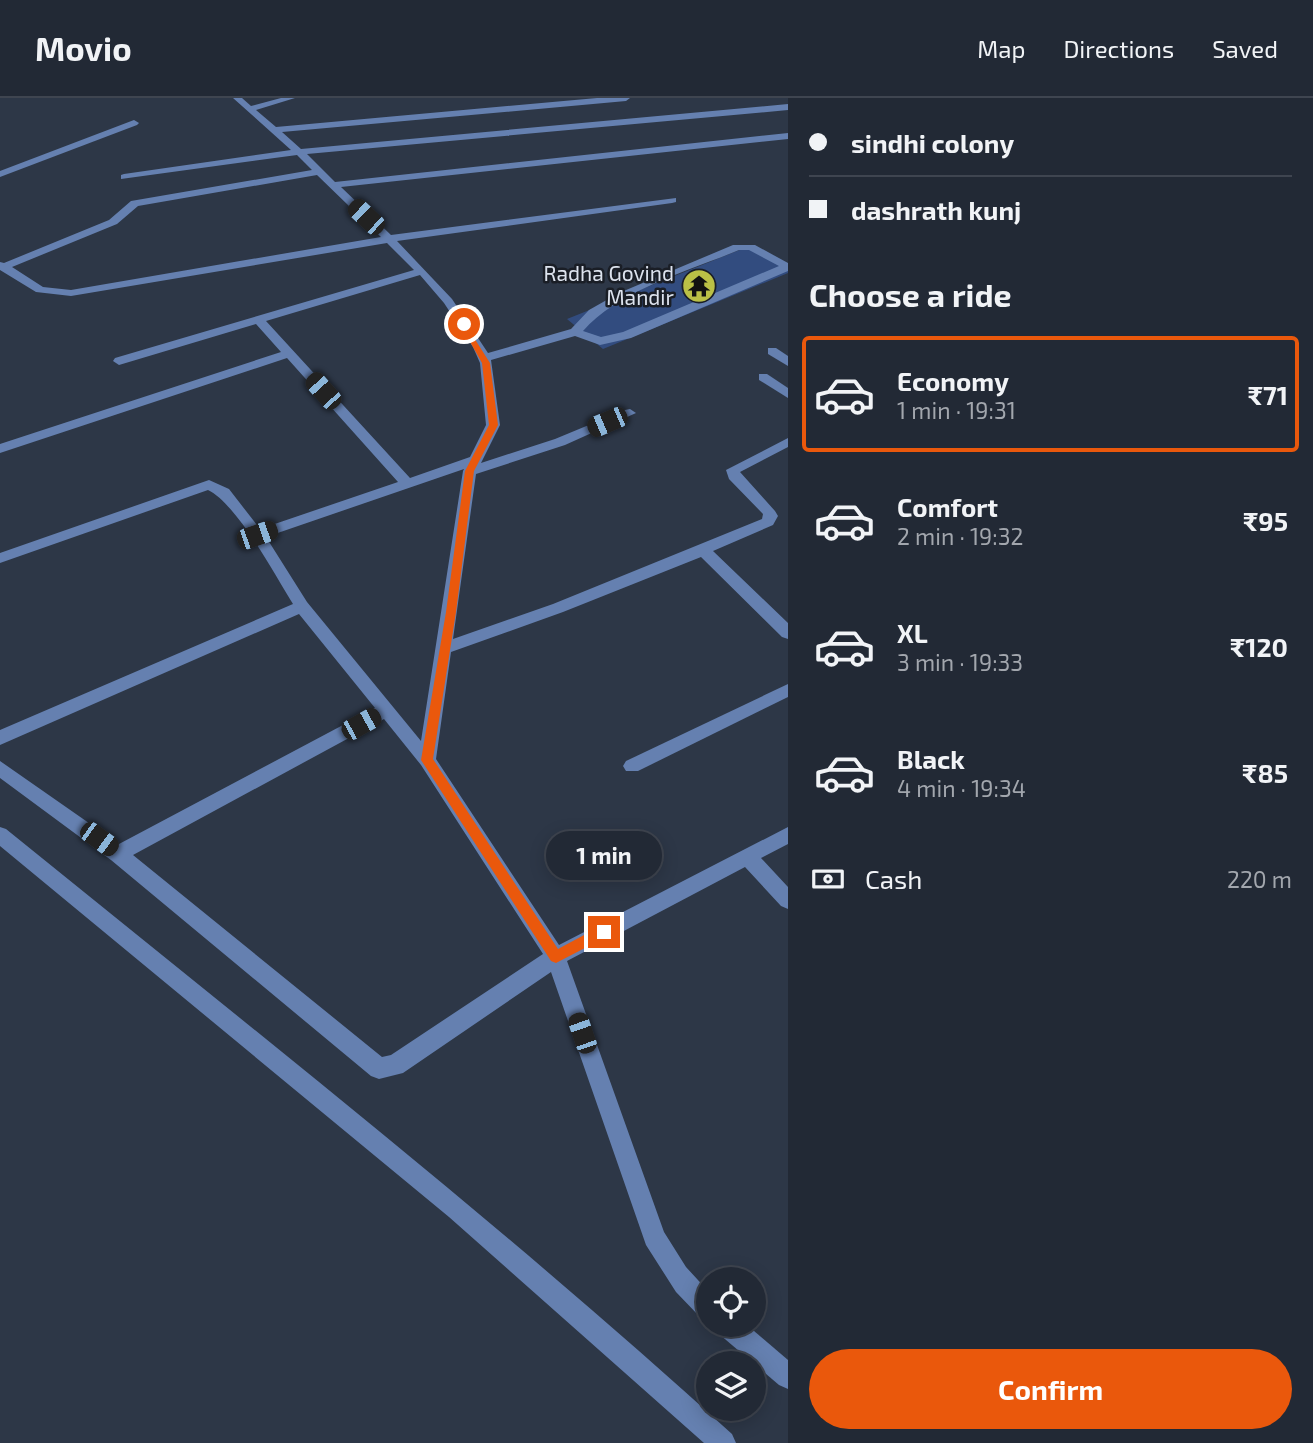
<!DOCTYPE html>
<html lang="en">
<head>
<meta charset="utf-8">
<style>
  body { margin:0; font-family:"Exo 2",sans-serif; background:#2e3541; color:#f1f3f6; height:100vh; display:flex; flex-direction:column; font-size:26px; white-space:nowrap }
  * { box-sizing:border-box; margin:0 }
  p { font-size:23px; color:#a2a6ad }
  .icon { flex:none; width:38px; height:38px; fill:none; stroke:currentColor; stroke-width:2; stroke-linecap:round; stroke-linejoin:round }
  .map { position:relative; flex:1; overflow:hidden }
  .drawer { display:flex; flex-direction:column; background:#222935; width:525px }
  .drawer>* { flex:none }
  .hud { display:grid; align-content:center; height:154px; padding:0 21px; background:#222935 }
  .buttons { position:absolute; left:696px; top:1169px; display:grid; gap:14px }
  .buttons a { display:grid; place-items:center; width:70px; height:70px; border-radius:50%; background:#222935; box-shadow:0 4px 18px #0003,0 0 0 2px #3f4550; font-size:35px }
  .end { position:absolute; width:32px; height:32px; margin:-16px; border:9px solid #ea580c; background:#fff; box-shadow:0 0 0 4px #fff }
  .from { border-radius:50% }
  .bubble { position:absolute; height:49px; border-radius:24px; background:#222935; box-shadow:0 4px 18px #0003,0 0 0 2px #3f4550; font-size:23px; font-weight:700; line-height:49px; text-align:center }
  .car { position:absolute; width:21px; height:42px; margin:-21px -10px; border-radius:9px; box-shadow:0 0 5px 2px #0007; background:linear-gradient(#222 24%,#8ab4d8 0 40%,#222 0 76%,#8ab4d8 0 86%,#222 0) }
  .hud b { display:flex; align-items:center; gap:24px; height:66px; font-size:26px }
  .hud b+b { border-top:2px solid #3f4550 }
  .hud i { width:18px; height:18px; background:#f1f3f6 }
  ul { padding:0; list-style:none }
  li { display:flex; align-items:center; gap:21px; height:116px; margin:0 14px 10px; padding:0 7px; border:4px solid transparent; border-radius:7px }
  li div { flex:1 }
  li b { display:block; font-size:26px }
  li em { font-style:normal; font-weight:700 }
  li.on { border-color:#ea580c }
  li>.icon { width:63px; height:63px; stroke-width:1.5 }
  h2 { padding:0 21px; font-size:32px; line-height:84px }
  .pay { display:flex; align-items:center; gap:18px; height:77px; padding:0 21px; font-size:26px }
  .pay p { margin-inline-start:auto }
  .button { display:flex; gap:14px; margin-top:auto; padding:14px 21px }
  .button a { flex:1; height:80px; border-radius:42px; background:#ea580c; color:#fff; font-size:28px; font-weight:700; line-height:80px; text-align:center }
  header { display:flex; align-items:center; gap:42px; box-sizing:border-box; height:98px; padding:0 35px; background:#222935; border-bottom:2px solid #3f4550 }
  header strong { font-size:33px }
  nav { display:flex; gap:38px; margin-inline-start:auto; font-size:24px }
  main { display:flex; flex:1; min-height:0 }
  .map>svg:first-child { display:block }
  .green { fill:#324c7f }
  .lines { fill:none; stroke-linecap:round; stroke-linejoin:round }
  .minor { fill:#6580b0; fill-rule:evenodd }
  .route { fill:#ea580c }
  .labels { text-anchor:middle; stroke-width:5; stroke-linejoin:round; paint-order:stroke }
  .far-poi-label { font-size:21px; fill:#dde3ee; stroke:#1a1e26; text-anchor:end }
</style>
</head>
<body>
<header>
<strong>Movio</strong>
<nav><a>Map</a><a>Directions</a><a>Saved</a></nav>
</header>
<main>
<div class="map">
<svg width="788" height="1345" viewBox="0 0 788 1345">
  <rect width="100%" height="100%" fill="#2d3747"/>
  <polygon class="green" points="747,149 788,171 788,175 603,251 567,221"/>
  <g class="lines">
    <g class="minor">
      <path d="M233 0H242L251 8 281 0H295L256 12 276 29 597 0H630L626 3 282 34 301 51 788 6V12L307 56 335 84 788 35V41L341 89 391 137 676 100V104L672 105 397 143 452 201 488 255 571 231 589 212 619 195 733 147H755L788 165V173L631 240 600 247 575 238 491 262 500 327 481 365 555 341 625 312 630 311 636 315 565 347 476 376 453 541 553 506 762 421 763 416 729 381 726 372 788 340V349L740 374 775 413 778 418 773 427 713 453 788 525V541L782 539 701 459 563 514 451 554 436 661 559 847 788 729V746L761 760 788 789V811L781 808 745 769 567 863 664 1134 686 1169 709 1194V1222L700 1219 676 1194 646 1147 551 874 403 975 379 981 371 978 111 762 0 680V663L119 746 375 610 299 516 0 647V632L293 506C275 477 237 406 208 392L0 465V455L209 382 229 391 260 431 398 384 287 260 0 355V346L281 254 256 226 119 267 113 263 115 260 414 172 387 145 71 198 36 194 0 172V164L4 165 109 122 131 103 312 72 297 57 121 81V77L124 76 291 52ZM317 77 381 139 71 192 43 189 12 169 117 126 138 108ZM739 152H749L779 168 623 234 601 239 583 233C619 192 689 173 739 152ZM420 177 444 205 473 249 480 265 486 327 470 359 410 380 266 223ZM464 371 463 373 421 643 307 504 266 439ZM384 621 421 667 543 856 391 957 382 959 133 757Z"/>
      <polygon points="134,22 139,25 137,27 0,79 0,73"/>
      <polygon points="768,250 776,250 788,258 788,268 768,256"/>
      <polygon points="759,276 767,276 788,290 788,300 759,282"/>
      <polygon points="788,586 788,599 638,673 626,673 623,668 626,663"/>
      <path d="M0 729 6 731C251 930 499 1124 732 1336L736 1345H704L449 1119 0 748Z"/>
      <polygon points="716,1227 747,1227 788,1262 788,1291 779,1287 719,1236"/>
    </g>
  </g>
  <polygon class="route" points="464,224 490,265 498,327 474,373 456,514 433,661 558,851 599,829 608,829 608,838 556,865 551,863 421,662 446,514 465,373 489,327 482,265 460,226"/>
  <defs>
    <g id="temple-disc" transform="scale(1.75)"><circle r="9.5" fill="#bac046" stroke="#1a1e26"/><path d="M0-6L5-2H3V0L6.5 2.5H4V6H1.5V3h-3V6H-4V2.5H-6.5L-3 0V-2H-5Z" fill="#111"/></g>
  </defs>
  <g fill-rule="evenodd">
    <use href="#temple-disc" x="699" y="188"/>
  </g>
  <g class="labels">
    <g class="far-poi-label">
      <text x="674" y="183">Radha Govind<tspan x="674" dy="24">Mandir</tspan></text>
    </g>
  </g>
</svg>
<div class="buttons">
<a><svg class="icon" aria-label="locate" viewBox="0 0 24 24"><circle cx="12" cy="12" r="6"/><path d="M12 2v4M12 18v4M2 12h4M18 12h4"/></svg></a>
<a><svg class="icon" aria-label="layers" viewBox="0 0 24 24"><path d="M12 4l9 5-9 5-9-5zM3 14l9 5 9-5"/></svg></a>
</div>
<i class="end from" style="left:464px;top:226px"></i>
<i class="end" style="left:604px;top:834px"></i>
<div class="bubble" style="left:546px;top:733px;width:116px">1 min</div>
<i class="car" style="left:366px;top:119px;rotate:313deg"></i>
<i class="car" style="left:323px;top:293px;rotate:318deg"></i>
<i class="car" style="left:607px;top:324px;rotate:247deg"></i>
<i class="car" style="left:257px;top:437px;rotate:71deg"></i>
<i class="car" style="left:361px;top:626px;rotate:61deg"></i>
<i class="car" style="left:99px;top:741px;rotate:126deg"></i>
<i class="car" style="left:582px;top:935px;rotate:341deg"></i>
</div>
<section class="drawer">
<div class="hud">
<b><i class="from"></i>sindhi colony</b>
<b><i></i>dashrath kunj</b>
</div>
<h2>Choose a ride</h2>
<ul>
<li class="on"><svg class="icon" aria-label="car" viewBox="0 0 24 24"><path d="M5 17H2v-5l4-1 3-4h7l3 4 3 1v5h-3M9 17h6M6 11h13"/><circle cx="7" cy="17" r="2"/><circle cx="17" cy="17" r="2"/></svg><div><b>Economy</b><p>1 min · 19:31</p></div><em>₹71</em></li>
<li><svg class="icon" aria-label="car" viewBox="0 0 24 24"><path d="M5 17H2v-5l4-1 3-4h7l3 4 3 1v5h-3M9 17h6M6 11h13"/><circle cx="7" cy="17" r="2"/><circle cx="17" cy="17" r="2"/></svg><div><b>Comfort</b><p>2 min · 19:32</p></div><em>₹95</em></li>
<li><svg class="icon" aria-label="car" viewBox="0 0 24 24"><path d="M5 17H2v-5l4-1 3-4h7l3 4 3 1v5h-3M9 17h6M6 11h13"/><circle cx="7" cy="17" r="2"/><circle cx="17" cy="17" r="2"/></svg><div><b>XL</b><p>3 min · 19:33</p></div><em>₹120</em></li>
<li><svg class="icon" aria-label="car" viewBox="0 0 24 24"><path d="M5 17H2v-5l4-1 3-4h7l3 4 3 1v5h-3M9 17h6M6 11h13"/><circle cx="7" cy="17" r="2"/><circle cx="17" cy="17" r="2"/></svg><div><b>Black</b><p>4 min · 19:34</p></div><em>₹85</em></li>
</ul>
<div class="pay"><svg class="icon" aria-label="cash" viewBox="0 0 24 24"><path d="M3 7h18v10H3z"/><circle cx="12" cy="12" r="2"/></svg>Cash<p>220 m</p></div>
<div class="button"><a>Confirm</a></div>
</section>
</main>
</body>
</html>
